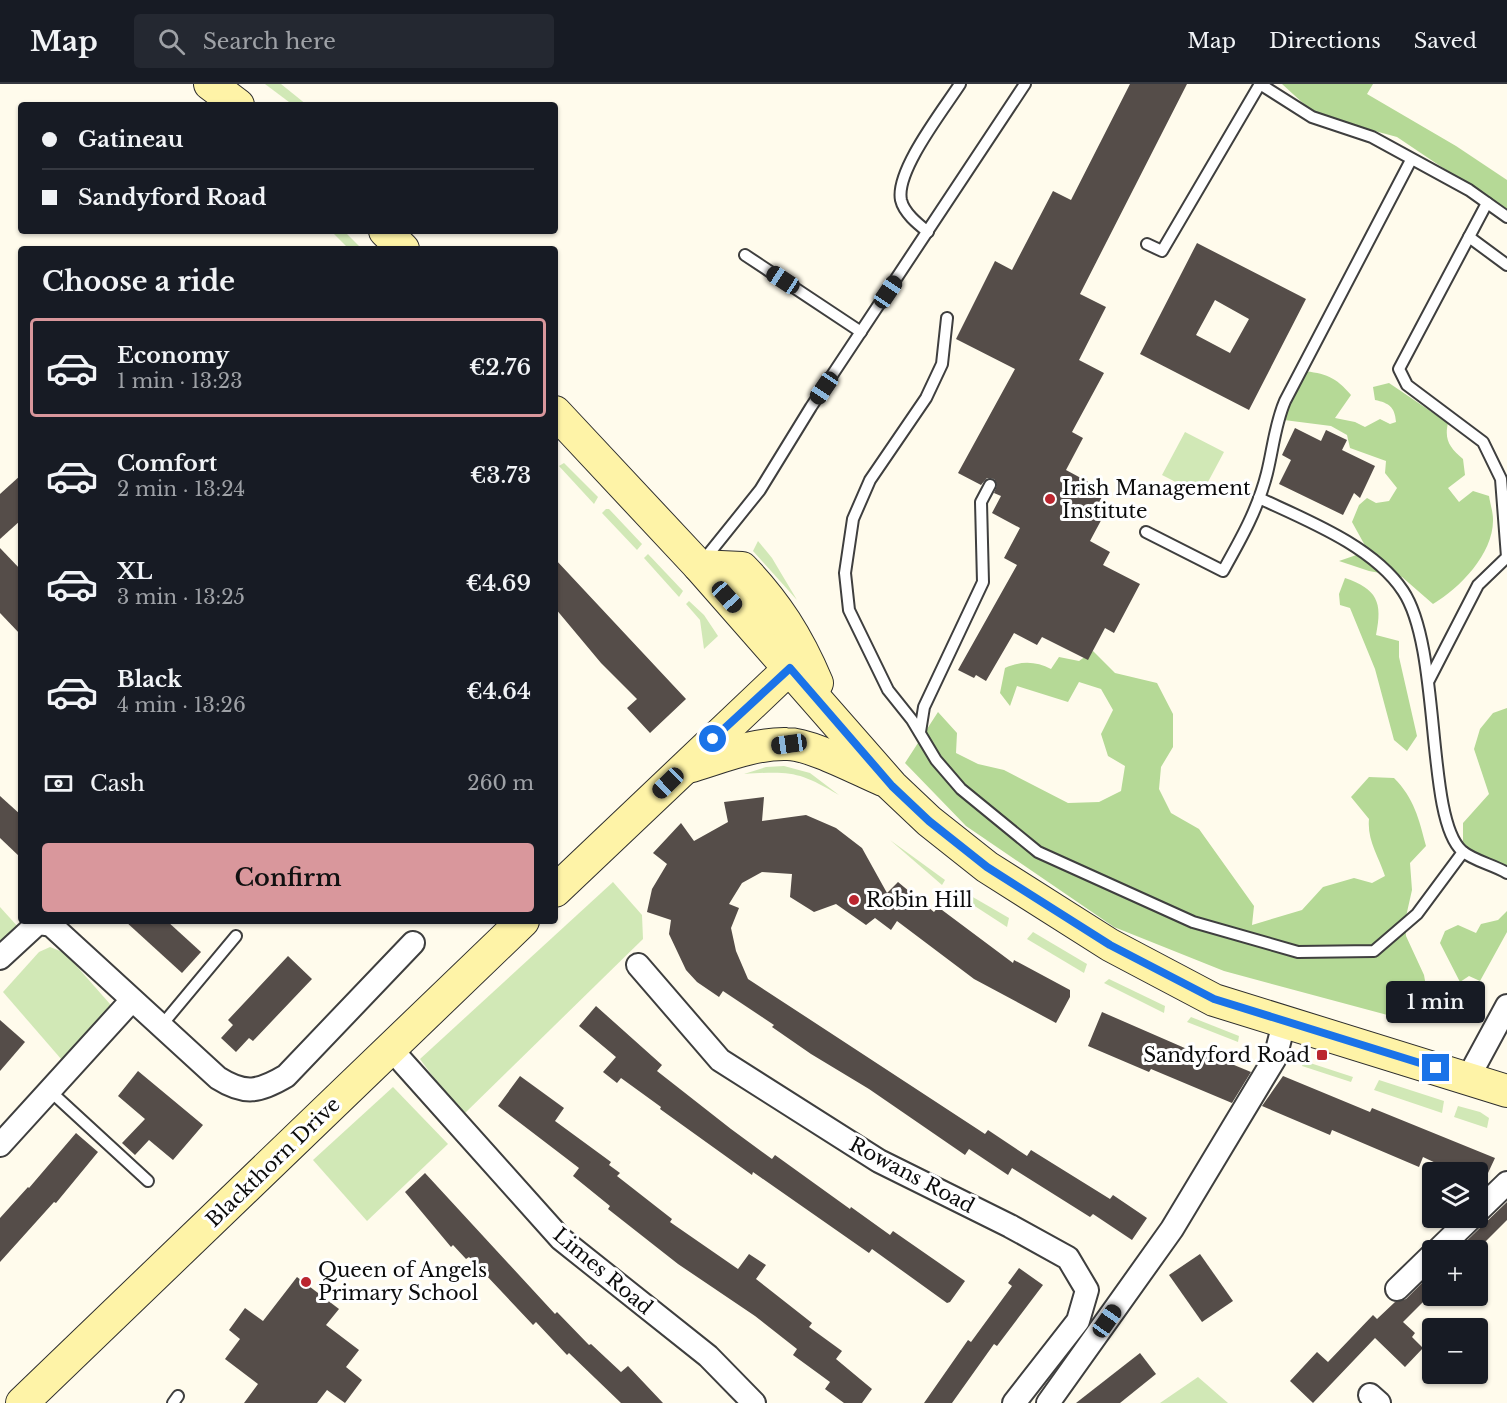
<!DOCTYPE html>
<html lang="en">
<head>
<meta charset="utf-8">
<style>
  body { margin:0; font-family:"Libre Baskerville",serif; background:#242831; color:#f1f3f6; height:100vh; display:flex; flex-direction:column; font-size:22px; white-space:nowrap }
  * { box-sizing:border-box; margin:0 }
  p { font-size:20px; color:#9ea1a6 }
  .icon { flex:none; width:33px; height:33px; fill:none; stroke:currentColor; stroke-width:2; stroke-linecap:round; stroke-linejoin:round }
  .map { position:relative; flex:1; overflow:hidden }
  .side { position:absolute; left:18px; top:162px; width:540px; height:678px; display:flex; flex-direction:column; background:#171b24; border-radius:6px; box-shadow:0 2px 4px #0004 }
  .side>* { flex:none }
  .banner { position:absolute; left:18px; top:18px; width:540px; height:132px; border-radius:6px; box-shadow:0 2px 4px #0004; display:grid; align-content:center; height:132px; padding:0 24px; background:#171b24 }
  .fabs { position:absolute; left:1422px; top:1078px; display:grid; gap:12px }
  .fabs a { display:grid; place-items:center; width:66px; height:66px; border-radius:6px; background:#171b24; box-shadow:0 2px 4px #0004; font-size:30px }
  .end { position:absolute; width:27px; height:27px; margin:-14px; border:8px solid #1a73e8; background:#fff; box-shadow:0 0 0 3px #fff }
  .from { border-radius:50% }
  .bubble { position:absolute; height:42px; border-radius:6px; background:#171b24; box-shadow:0 2px 4px #0004; font-size:20px; font-weight:600; line-height:42px; text-align:center }
  .car { position:absolute; width:18px; height:36px; margin:-18px -9px; border-radius:8px; box-shadow:0 0 4px 2px #0007; background:linear-gradient(#222 24%,#8ab4d8 0 40%,#222 0 76%,#8ab4d8 0 86%,#222 0) }
  .banner b { display:flex; align-items:center; gap:21px; height:57px; font-size:22px }
  .banner b+b { border-top:2px solid #363941 }
  .banner i { width:15px; height:15px; background:#f1f3f6 }
  ul { padding:0; list-style:none }
  li { display:flex; align-items:center; gap:18px; height:99px; margin:0 12px 9px; padding:0 12px; border:3px solid transparent; border-radius:6px }
  li div { flex:1 }
  li b { display:block; font-size:22px }
  li em { font-style:normal; font-weight:600 }
  li.on { border-color:#d9979c }
  li>.icon { width:54px; height:54px; stroke-width:1.5 }
  h2 { padding:0 24px; font-size:27px; line-height:72px }
  .pay { display:flex; align-items:center; gap:15px; height:66px; padding:0 24px; font-size:22px }
  .pay p { margin-inline-start:auto }
  .primary-button { display:flex; gap:12px; margin-top:auto; padding:12px 24px }
  .primary-button a { flex:1; height:69px; border-radius:6px; background:#d9979c; color:#111; font-size:24px; font-weight:600; line-height:69px; text-align:center }
  header { display:flex; align-items:center; gap:36px; box-sizing:border-box; height:84px; padding:0 30px; background:#171b24; border-bottom:2px solid #363941 }
  header strong { font-size:28px }
  nav { display:flex; gap:33px; margin-inline-start:auto; font-size:21px }
  .search { width:420px; height:54px; background:#242831; display:flex; align-items:center; gap:15px; box-sizing:border-box; padding:0 21px; border-radius:6px; color:#9ea1a6; font-size:22px }
  .map>svg:first-child { display:block }
  .green { fill:#d1e8b6 }
  .forest { fill:#b5d996 }
  .building { fill:#554d49; fill-rule:evenodd }
  .lines { fill:none; stroke-linecap:round; stroke-linejoin:round }
  .lane-casing { stroke:#3f3f3f; stroke-width:14 }
  .street-casing { stroke:#3f3f3f; stroke-width:26 }
  .secondary-casing { stroke:#2e2e2e; stroke-width:34 }
  .lane { stroke:#fff; stroke-width:10 }
  .street { stroke:#fff; stroke-width:22 }
  .secondary { stroke:#fef3a7; stroke-width:32 }
  .route { stroke:#1a73e8; stroke-width:8 }
  .poi-dot { fill:#bb262f; stroke:#fff; stroke-width:2 }
  .labels { text-anchor:middle; stroke-width:6; stroke-linejoin:round; paint-order:stroke }
  .poi-label { font-size:20px; fill:#0c0c0c; stroke:#fff; text-anchor:start }
  .street-label { font-size:20px; fill:#0c0c0c; stroke:#fff }
</style>
</head>
<body>
<header>
<strong>Map</strong>
<div class="search"><svg class="icon" aria-label="search" viewBox="0 0 24 24"><circle cx="10" cy="10" r="6"/><path d="M15 15l6 6"/></svg>Search here</div>
<nav><a>Map</a><a>Directions</a><a>Saved</a></nav>
</header>
<div class="map">
<svg width="1507" height="1319" viewBox="0 0 1507 1319">
  <rect width="100%" height="100%" fill="#fffbec"/>
  <g class="green">
    <polygon points="265,0 281,0 307,21 293,21"/>
    <polygon points="331,147 344,147 362,165 349,165"/>
    <polygon points="1185,348 1224,368 1201,411 1162,391"/>
    <polygon points="564,379 598,413 594,420 559,382"/>
    <polygon points="606,425 609,425 642,460 637,466 602,429"/>
    <polygon points="758,457 772,474 797,516 753,467"/>
    <polygon points="648,470 683,507 679,513 644,474"/>
    <polygon points="689,517 704,531 718,552 704,565 700,536 686,520"/>
    <path d="M784 682 810 689 839 711C799 687 790 687 744 690L766 683Z"/>
    <polygon points="890,756 945,796 942,801"/>
    <polygon points="613,798 642,831 643,855 462,1032 420,975"/>
    <polygon points="971,812 1009,834 1007,843 967,817"/>
    <polygon points="0,823 19,844 0,862"/>
    <polygon points="1033,848 1087,880 1084,889 1027,855"/>
    <polygon points="50,863 65,869 117,928 68,983 3,908 39,868"/>
    <polygon points="1109,895 1165,922 1164,929 1104,899"/>
    <polygon points="1191,933 1239,952 1238,958 1187,938"/>
    <polygon points="1304,977 1353,993 1351,998 1302,982"/>
    <polygon points="1379,996 1444,1017 1442,1029 1374,1006"/>
    <polygon points="393,1003 448,1060 367,1137 313,1076"/>
    <polygon points="1458,1022 1480,1028 1489,1034 1487,1044 1454,1033"/>
    <polygon points="1198,1293 1228,1319 1160,1319"/>
  </g>
  <g class="forest">
    <polygon points="1282,0 1373,0 1367,10 1456,62 1507,96 1507,127 1397,53 1316,31"/>
    <path d="M1302 287C1325 289 1336 293 1351 311L1335 334 1355 338 1365 343 1380 335 1390 340 1396 338C1395 323 1389 319 1375 316L1373 303 1389 299 1448 339C1444 356 1450 364 1463 375L1465 391 1448 404 1459 418 1473 407 1489 412C1490 419 1493 428 1493 435 1494 469 1460 504 1433 520L1402 493 1369 487 1339 477 1368 467 1352 438 1359 421 1367 414 1376 419 1389 417 1397 404 1385 389 1386 377 1350 364 1347 351 1331 342 1284 336Z"/>
    <path d="M1345 494C1377 505 1383 518 1376 551L1399 557V573L1417 652 1407 667 1394 656 1375 585 1350 524 1340 521 1339 510Z"/>
    <path d="M1093 567 1115 589 1157 599 1173 630V663L1161 683 1159 705 1171 729 1199 745 1254 822 1252 841 1302 826 1323 803 1354 794 1372 799 1385 792C1378 771 1367 756 1369 735L1351 713 1369 693 1394 694C1414 714 1419 735 1426 762L1410 779 1412 806 1405 837 1406 852 1424 891 1427 908 1423 915 1411 922 1406 936 1224 887 1114 843 966 742 905 679 938 628 957 649 956 669 978 680 1004 686 1068 719 1099 718 1121 707 1125 682 1108 672 1101 650 1113 626 1101 605 1079 598 1068 618 1017 602 1010 622 1000 609 1005 584C1020 577 1036 577 1051 585L1059 573 1079 577Z"/>
    <polygon points="1507,624 1507,783 1463,768 1463,739 1489,710 1474,665 1480,645 1493,629"/>
    <polygon points="1507,827 1507,848 1480,897 1469,892 1460,898 1440,859 1445,847 1458,841 1476,849 1481,840 1498,836"/>
  </g>
  <g class="building">
    <polygon points="1130,0 1187,0 1080,210 1106,223 1079,276 1104,289 1072,348 1083,354 1066,386 1105,407 1096,424 1105,429 1090,457 1110,468 1103,481 1140,500 1114,549 1105,544 1088,576 1042,553 1037,561 1014,549 986,597 976,591 974,594 958,586 1017,481 1004,474 1020,444 992,429 1001,412 994,409 997,401 994,395 987,394 981,401 958,389 1015,285 956,255 995,177 1012,186 1053,107 1071,116"/>
    <path d="M1197 159 1306 215 1249 326 1140 270ZM1215 216 1249 235 1230 269 1196 251Z"/>
    <polygon points="1295,344 1321,357 1326,346 1347,356 1342,366 1375,382 1360,414 1354,409 1343,431 1279,400 1291,376 1282,371"/>
    <polygon points="21,391 21,436 0,455 0,410"/>
    <polygon points="0,464 21,486 21,551 0,529"/>
    <polygon points="555,475 686,615 650,649 627,624 637,615 601,579 555,524"/>
    <polygon points="0,712 21,731 21,774 0,754"/>
    <polygon points="764,713 762,737 806,731 836,744 862,764 887,809 898,798 934,828 938,823 1013,879 1014,876 1070,906 1070,913 1056,939 974,895 897,837 891,846 875,834 866,841 836,820 814,828 790,813 792,790 762,788 742,799 729,820 739,824 731,844 736,867 748,895 985,1050 988,1046 1027,1072 1031,1066 1110,1115 1113,1111 1147,1134 1132,1156 1093,1130 1090,1133 1012,1084 1008,1091 969,1065 965,1071 869,1005 811,970 772,943 774,941 723,907 719,913 697,898 686,886 669,850 671,836 647,828 652,805 667,780 653,769 681,739 694,757 728,738 724,718"/>
    <polygon points="125,837 167,837 201,868 182,889"/>
    <polygon points="288,872 312,895 253,957 249,954 236,968 221,954 233,941 228,936"/>
    <polygon points="596,922 662,981 657,987 731,1045 772,1075 775,1071 850,1125 851,1123 890,1151 893,1147 965,1197 950,1218 947,1219 872,1165 869,1169 753,1088 752,1091 660,1025 661,1023 621,994 617,999 603,988 616,973 579,942"/>
    <polygon points="1102,928 1187,965 1188,962 1251,988 1232,1019 1151,985 1149,988 1088,962"/>
    <polygon points="0,936 25,958 0,987"/>
    <polygon points="138,987 203,1041 173,1076 149,1056 135,1071 122,1059 145,1035 118,1012"/>
    <polygon points="520,992 564,1024 555,1037 611,1078 609,1081 620,1089 617,1092 672,1135 670,1138 738,1185 749,1170 766,1181 756,1195 812,1239 809,1243 842,1267 836,1275 872,1305 862,1319 844,1319 825,1305 830,1298 793,1271 797,1265 755,1232 678,1180 608,1125 610,1122 573,1092 579,1084 498,1022"/>
    <polygon points="1283,992 1370,1028 1372,1024 1495,1074 1488,1089 1457,1089 1423,1073 1419,1083 1332,1046 1330,1051 1262,1022"/>
    <polygon points="76,1049 98,1068 56,1119 54,1118 0,1178 0,1134 28,1103 29,1104"/>
    <polygon points="425,1089 555,1230 557,1228 589,1261 591,1260 621,1288 628,1282 663,1319 621,1319 569,1269 567,1271 536,1238 533,1241 469,1173 466,1175 453,1161 451,1163 405,1108"/>
    <polygon points="1507,1118 1507,1136 1476,1167 1456,1167"/>
    <polygon points="1200,1170 1233,1217 1202,1238 1169,1191"/>
    <polygon points="1019,1184 1043,1201 997,1262 994,1260 952,1319 924,1319 968,1256 971,1258 1012,1202 1008,1199"/>
    <polygon points="1432,1189 1432,1209 1403,1238 1415,1249 1412,1253 1423,1264 1405,1283 1375,1254 1313,1319 1290,1297 1317,1268 1328,1278 1373,1231 1377,1235 1395,1218 1406,1215"/>
    <polygon points="297,1193 339,1225 326,1241 359,1266 346,1283 362,1296 345,1319 327,1306 317,1319 244,1319 258,1300 225,1275 240,1255 229,1246 245,1224 263,1237"/>
    <polygon points="1140,1269 1156,1290 1120,1319 1076,1319"/>
  </g>
  <g class="lines">
    <g class="lane-casing">
      <g id="lane">
        <polyline points="1260,0 1312,33 1372,53 1469,106 1507,133"/>
        <path d="M928 148C918 140 904 129 901 116 895 87 944 25 960 0"/>
        <polyline points="1469,153 1507,181"/>
        <polyline points="1147,160 1162,167 1260,0"/>
        <polyline points="745,171 861,248"/>
        <polyline points="947,234 942,280 926,314 870,396 853,435 845,489 849,526 888,606 912,636 936,676 961,705 1038,768 1193,838 1298,868 1374,867 1417,830 1463,768"/>
        <path d="M1259 414C1306 436 1373 462 1403 507 1442 565 1425 734 1462 767 1474 777 1494 781 1507 789"/>
        <path d="M1146 448 1223 487C1241 455 1258 425 1267 389 1273 365 1275 340 1285 317L1411 76"/>
        <polyline points="703,477 760,406 811,323 1025,0"/>
        <polyline points="1429,596 1478,501 1507,473 1501,395 1483,358 1407,301 1399,285 1487,119"/>
        <polyline points="920,648 924,623 983,498 981,418 990,401"/>
        <polyline points="161,942 236,852"/>
        <polyline points="49,1006 148,1097"/>
        <polyline points="173,1319 178,1312"/>
      </g>
    </g>
    <g class="street-casing">
      <g id="street">
        <path d="M0 874 38 839 51 841 218 994C245 1011 259 1008 286 992L413 859"/>
        <polyline points="638,881 720,976 879,1077 1010,1142 1068,1174 1087,1206 1078,1237 1014,1319"/>
        <polyline points="391,965 561,1155 708,1272 754,1319"/>
        <polyline points="1468,994 1507,922"/>
        <polyline points="0,1061 132,916"/>
        <polyline points="1478,1127 1507,1099"/>
        <polyline points="1437,1167 1471,1134"/>
        <polyline points="1397,1205 1432,1171"/>
        <polyline points="1370,1311 1379,1319"/>
        <polyline points="1048,1319 1172,1145 1275,974 1284,939"/>
      </g>
    </g>
    <g class="secondary-casing">
      <g id="secondary">
        <polyline points="210,0 238,21"/>
        <polyline points="385,147 403,165"/>
        <polyline points="555,328 699,482 892,702 929,737 987,783 1110,861 1214,916 1507,1007"/>
        <path d="M699 482 742 484C776 519 798 554 817 599"/>
        <path d="M688 683C719 674 754 659 787 660 811 660 859 686 883 696"/>
        <polyline points="555,807 790,584"/>
        <polyline points="22,1319 523,837"/>
      </g>
    </g>
    <use href="#lane" class="lane"/>
    <use href="#street" class="street"/>
    <use href="#secondary" class="secondary"/>
  </g>
  <g class="lines">
    <polyline class="route" points="713,655 790,584 892,702 929,737 987,783 1110,861 1214,915 1436,984"/>
  </g>
  <g class="poi-dot">
    <circle cx="1050" cy="415" r="6"/>
    <circle cx="854" cy="816" r="6"/>
    <rect x="1316" y="965" width="12" height="12" rx="3"/>
    <circle cx="306" cy="1198" r="6"/>
  </g>
  <g class="labels">
    <g class="poi-label">
      <text x="1062" y="411">Irish Management<tspan x="1062" dy="23">Institute</tspan></text>
      <text x="866" y="823">Robin Hill</text>
      <text x="1310" y="978" text-anchor="end">Sandyford Road</text>
      <text x="318" y="1193">Queen of Angels<tspan x="318" dy="23">Primary School</tspan></text>
    </g>
    <g class="street-label">
      <text transform="translate(273 1078) rotate(-44)" y="7">Blackthorn Drive</text>
      <text transform="translate(912 1091) rotate(28)" y="7">Rowans Road</text>
      <text transform="translate(603 1187) rotate(40)" y="7">Limes Road</text>
    </g>
  </g>
</svg>
<div class="fabs">
<a><svg class="icon" aria-label="layers" viewBox="0 0 24 24"><path d="M12 4l9 5-9 5-9-5zM3 14l9 5 9-5"/></svg></a>
<a>+</a>
<a>−</a>
</div>
<i class="end from" style="left:713px;top:655px"></i>
<i class="end" style="left:1436px;top:984px"></i>
<div class="bubble" style="left:1386px;top:897px;width:99px">1 min</div>
<i class="car" style="left:783px;top:196px;rotate:303deg"></i>
<i class="car" style="left:888px;top:208px;rotate:34deg"></i>
<i class="car" style="left:824px;top:304px;rotate:214deg"></i>
<i class="car" style="left:727px;top:513px;rotate:138deg"></i>
<i class="car" style="left:789px;top:660px;rotate:262deg"></i>
<i class="car" style="left:668px;top:699px;rotate:226deg"></i>
<i class="car" style="left:1107px;top:1237px;rotate:35deg"></i>
<div class="banner">
<b><i class="from"></i>Gatineau</b>
<b><i></i>Sandyford Road</b>
</div>
<section class="side">
<h2>Choose a ride</h2>
<ul>
<li class="on"><svg class="icon" aria-label="car" viewBox="0 0 24 24"><path d="M5 17H2v-5l4-1 3-4h7l3 4 3 1v5h-3M9 17h6M6 11h13"/><circle cx="7" cy="17" r="2"/><circle cx="17" cy="17" r="2"/></svg><div><b>Economy</b><p>1 min · 13:23</p></div><em>€2.76</em></li>
<li><svg class="icon" aria-label="car" viewBox="0 0 24 24"><path d="M5 17H2v-5l4-1 3-4h7l3 4 3 1v5h-3M9 17h6M6 11h13"/><circle cx="7" cy="17" r="2"/><circle cx="17" cy="17" r="2"/></svg><div><b>Comfort</b><p>2 min · 13:24</p></div><em>€3.73</em></li>
<li><svg class="icon" aria-label="car" viewBox="0 0 24 24"><path d="M5 17H2v-5l4-1 3-4h7l3 4 3 1v5h-3M9 17h6M6 11h13"/><circle cx="7" cy="17" r="2"/><circle cx="17" cy="17" r="2"/></svg><div><b>XL</b><p>3 min · 13:25</p></div><em>€4.69</em></li>
<li><svg class="icon" aria-label="car" viewBox="0 0 24 24"><path d="M5 17H2v-5l4-1 3-4h7l3 4 3 1v5h-3M9 17h6M6 11h13"/><circle cx="7" cy="17" r="2"/><circle cx="17" cy="17" r="2"/></svg><div><b>Black</b><p>4 min · 13:26</p></div><em>€4.64</em></li>
</ul>
<div class="pay"><svg class="icon" aria-label="cash" viewBox="0 0 24 24"><path d="M3 7h18v10H3z"/><circle cx="12" cy="12" r="2"/></svg>Cash<p>260 m</p></div>
<div class="primary-button"><a>Confirm</a></div>
</section>
</div>
</body>
</html>
